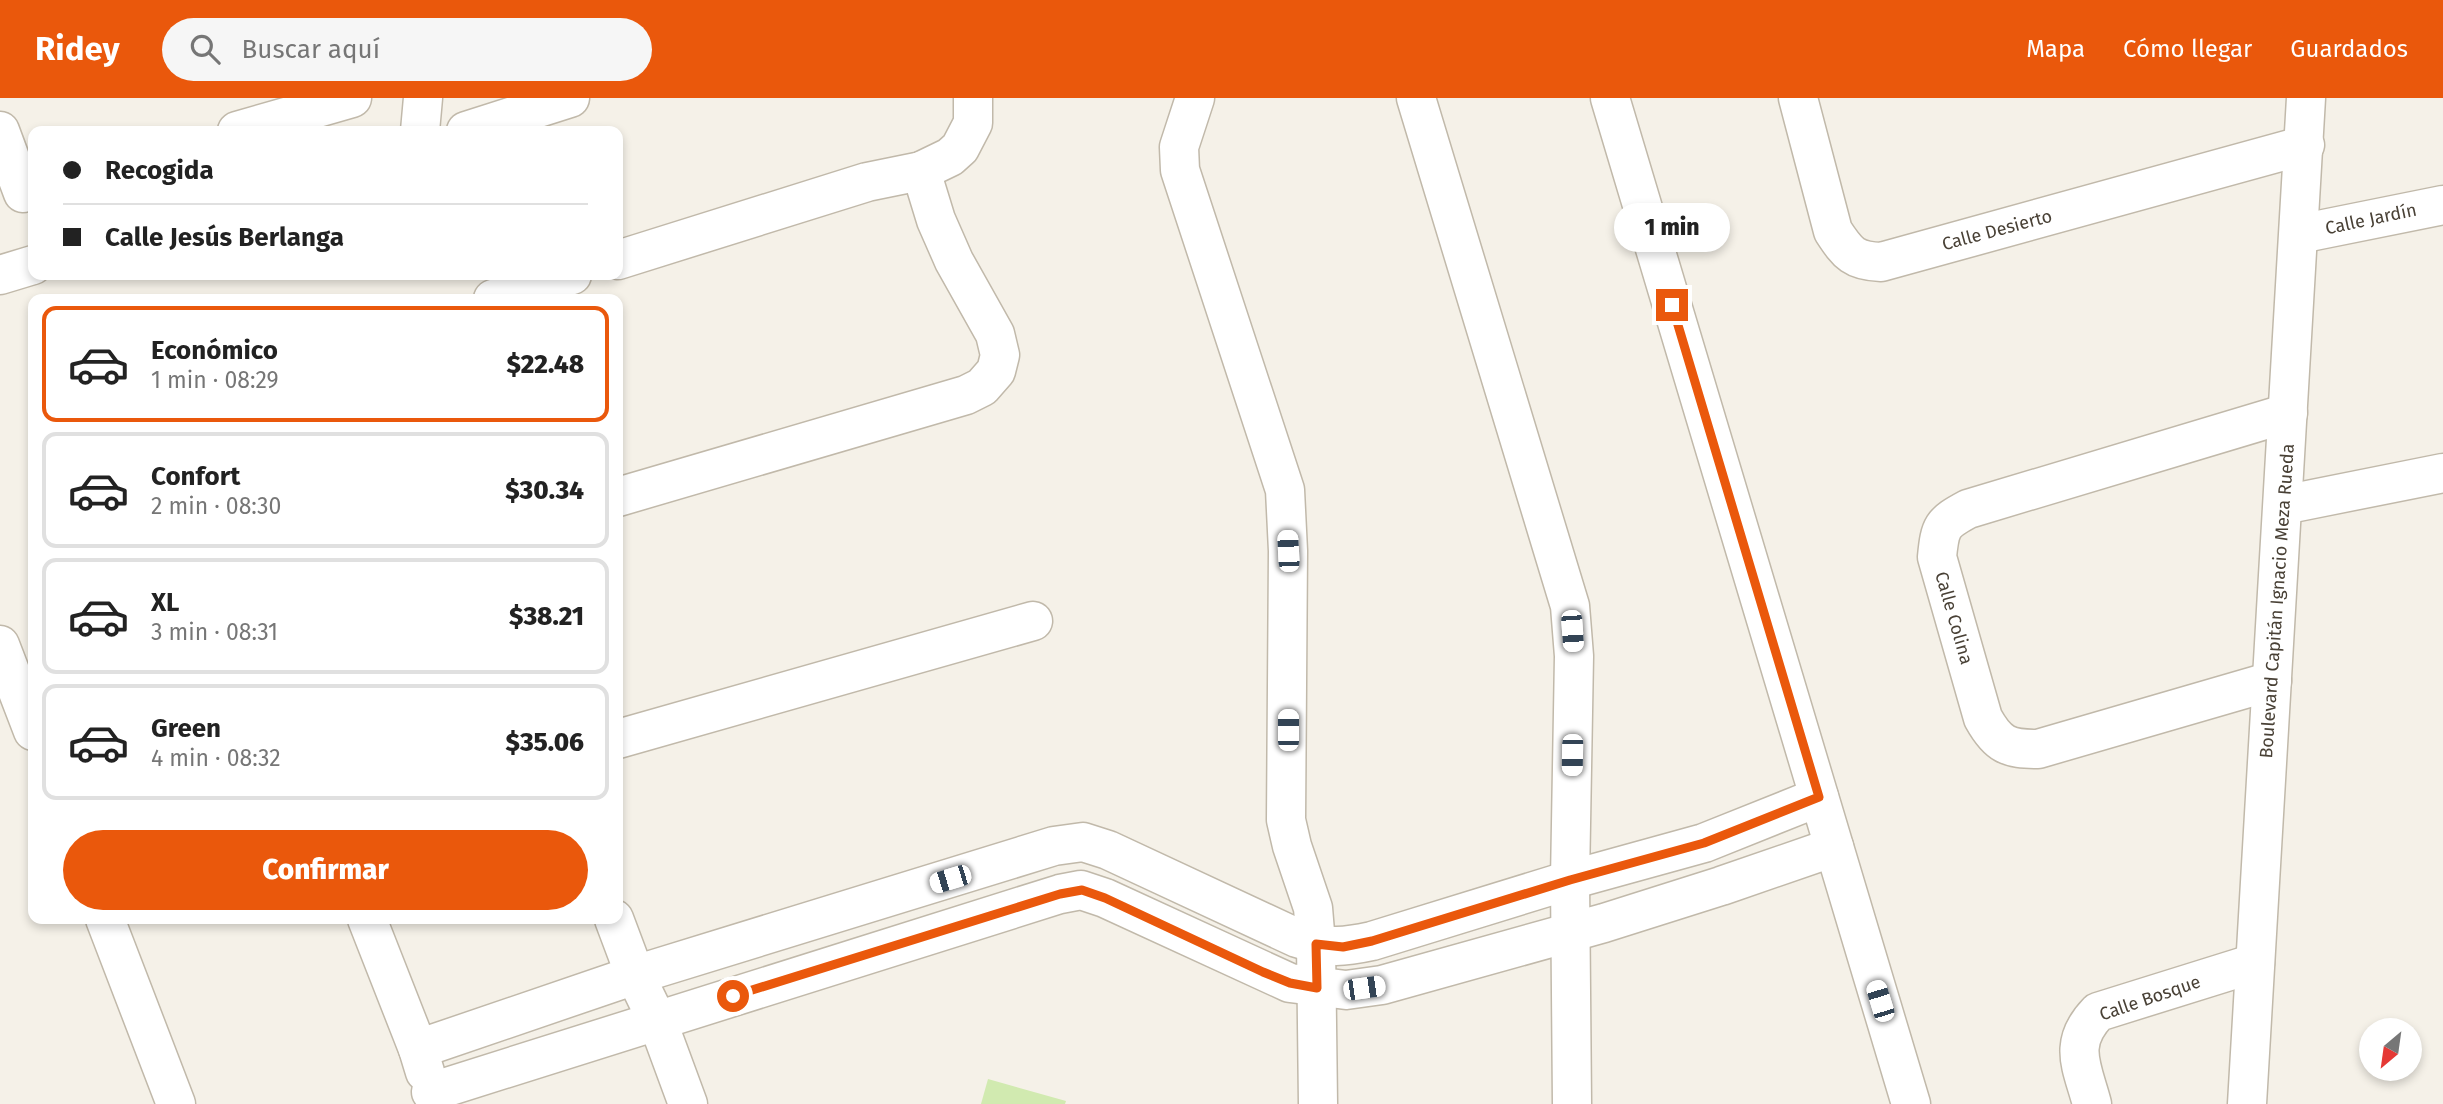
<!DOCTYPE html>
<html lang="es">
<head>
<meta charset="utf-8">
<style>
  body { margin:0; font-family:"Fira Sans",sans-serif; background:#f6f6f6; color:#222; height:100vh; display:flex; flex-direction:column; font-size:26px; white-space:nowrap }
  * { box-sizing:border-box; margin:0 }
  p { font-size:23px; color:#767676 }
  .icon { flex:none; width:38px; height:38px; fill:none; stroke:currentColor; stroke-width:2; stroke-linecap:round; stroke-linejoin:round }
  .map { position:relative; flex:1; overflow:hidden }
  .side { position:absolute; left:28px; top:196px; width:595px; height:630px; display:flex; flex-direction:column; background:#fff; border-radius:14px; box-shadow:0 4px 10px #0003 }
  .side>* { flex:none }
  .guide { position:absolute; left:28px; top:28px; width:595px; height:154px; border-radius:14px; box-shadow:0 4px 10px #0003; display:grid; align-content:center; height:154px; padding:0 35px; background:#fff }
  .needle { width:46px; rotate:209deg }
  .buttons { position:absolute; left:2359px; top:920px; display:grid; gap:14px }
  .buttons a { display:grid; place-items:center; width:63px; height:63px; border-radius:50%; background:#fff; box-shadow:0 4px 10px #0003; font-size:35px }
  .end { position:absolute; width:32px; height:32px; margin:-16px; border:9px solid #ea580c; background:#fff; box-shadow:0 0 0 4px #fff }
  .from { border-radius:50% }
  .bubble { position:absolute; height:49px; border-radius:24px; background:#fff; box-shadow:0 4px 10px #0003; font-size:23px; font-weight:800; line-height:49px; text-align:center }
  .car { position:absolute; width:21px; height:42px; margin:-21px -10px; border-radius:9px; box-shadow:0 0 5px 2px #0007; background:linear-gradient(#fff 24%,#345 0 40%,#fff 0 76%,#345 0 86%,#fff 0) }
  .guide b { display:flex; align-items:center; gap:24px; height:66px; font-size:26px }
  .guide b+b { border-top:2px solid #e0e0e0 }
  .guide i { width:18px; height:18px; background:#222 }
  ul { padding:12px 0 0; list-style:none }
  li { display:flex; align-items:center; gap:21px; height:116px; margin:0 14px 10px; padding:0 21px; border:4px solid #e0e0e0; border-radius:14px }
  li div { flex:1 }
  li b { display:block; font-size:26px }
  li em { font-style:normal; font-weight:800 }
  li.active { border-color:#ea580c }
  li>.icon { width:63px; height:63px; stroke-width:1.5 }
  .button { display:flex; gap:14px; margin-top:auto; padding:14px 35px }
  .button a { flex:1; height:80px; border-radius:42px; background:#ea580c; color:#fff; font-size:28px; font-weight:800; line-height:80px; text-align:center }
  header { display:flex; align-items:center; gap:42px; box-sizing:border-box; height:98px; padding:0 35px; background:#ea580c; color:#fff }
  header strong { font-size:33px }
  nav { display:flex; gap:38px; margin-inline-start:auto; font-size:24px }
  .search { width:490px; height:63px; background:#f6f6f6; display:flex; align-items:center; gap:18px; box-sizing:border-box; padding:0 24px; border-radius:38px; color:#767676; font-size:26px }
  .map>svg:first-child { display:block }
  .green { fill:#d1eab0 }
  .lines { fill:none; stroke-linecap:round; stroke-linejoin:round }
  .minor-casing { stroke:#c1b9aa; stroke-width:41 }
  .minor { stroke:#fff; stroke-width:38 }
  .route { stroke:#ea580c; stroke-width:9 }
  .labels { text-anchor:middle; stroke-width:5; stroke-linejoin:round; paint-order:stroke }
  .street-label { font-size:18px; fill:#494136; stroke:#fff }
</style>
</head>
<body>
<header>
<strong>Ridey</strong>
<div class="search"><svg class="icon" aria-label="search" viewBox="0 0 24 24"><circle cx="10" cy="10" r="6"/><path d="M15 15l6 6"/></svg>Buscar aquí</div>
<nav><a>Mapa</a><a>Cómo llegar</a><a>Guardados</a></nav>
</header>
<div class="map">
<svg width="2443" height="1006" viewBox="0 0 2443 1006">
  <rect width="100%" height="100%" fill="#f5f1e8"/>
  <polygon class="green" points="988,981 1066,1003 1065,1006 981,1006"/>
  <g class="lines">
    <g class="minor-casing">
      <g id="minor">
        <polyline points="1195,0 1179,49 1180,72 1285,392 1288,453 1286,722 1292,748 1313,810 1316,846 1318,1006"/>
        <polyline points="1416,0 1570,508 1574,558 1570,782 1572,1006"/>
        <polyline points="1610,0 1911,1006"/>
        <path d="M1798 0 1833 133C1848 156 1854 163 1881 164L2305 47"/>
        <polyline points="0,33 23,95"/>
        <polyline points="237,33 352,0"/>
        <polyline points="420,33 423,0"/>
        <polyline points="466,33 570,0"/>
        <polyline points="2299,136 2443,107"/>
        <polyline points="618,162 867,84 921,73 950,59 960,50 973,25 973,0"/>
        <polyline points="0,177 33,167"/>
        <polyline points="493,201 572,177"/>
        <polyline points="618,399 966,297 982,289 996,273 1000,257 995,236 954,163 936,122 921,73"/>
        <polyline points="2283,407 2443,375"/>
        <polyline points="0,547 33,633"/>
        <path d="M2272 583 2038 651C2008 651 1998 647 1983 620L1937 459C1940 428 1942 425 1968 411L2288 315"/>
        <polyline points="618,641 1033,523"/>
        <polyline points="105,821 176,1006"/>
        <polyline points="367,821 418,951 425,974"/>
        <polyline points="614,821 635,877 657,922 688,1006"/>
        <path d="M418 951 635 877 1054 748 1083 744 1108 752 1297 840C1328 850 1340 850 1372 843L1570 782 1704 745 1819 699"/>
        <polyline points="431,994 1060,796 1081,792 1105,800 1290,885 1346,892 1382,887 1604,825 1721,788 1834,749"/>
        <path d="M2092 1006C2082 968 2067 946 2098 914L2255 865"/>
        <polyline points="2247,1006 2306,0"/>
      </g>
    </g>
    <use href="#minor" class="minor"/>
  </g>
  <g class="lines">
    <polyline class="route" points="733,898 1060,796 1082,792 1105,800 1263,874 1290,885 1317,890 1316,846 1343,849 1372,843 1570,782 1704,745 1819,699 1672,207"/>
  </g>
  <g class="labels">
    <g class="street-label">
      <text transform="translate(2371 121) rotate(-12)" y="6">Calle Jardín</text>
      <text transform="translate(1997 132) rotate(-15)" y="6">Calle Desierto</text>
      <text transform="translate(2277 503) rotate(-86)" y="6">Boulevard Capitán Ignacio Meza Rueda</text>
      <text transform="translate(1954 520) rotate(74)" y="6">Calle Colina</text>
      <text transform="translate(2150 900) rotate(-19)" y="6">Calle Bosque</text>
    </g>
  </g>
</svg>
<div class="buttons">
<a><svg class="needle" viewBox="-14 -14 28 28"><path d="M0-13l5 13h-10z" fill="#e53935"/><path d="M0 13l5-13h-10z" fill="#767676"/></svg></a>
</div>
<i class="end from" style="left:733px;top:898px"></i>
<i class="end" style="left:1672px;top:207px"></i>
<div class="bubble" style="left:1614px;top:105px;width:116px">1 min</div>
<i class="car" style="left:1288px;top:453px;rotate:357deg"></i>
<i class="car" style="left:1572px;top:533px;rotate:176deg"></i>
<i class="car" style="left:1288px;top:632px;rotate:0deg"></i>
<i class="car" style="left:1572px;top:657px;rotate:181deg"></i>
<i class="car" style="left:950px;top:781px;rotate:253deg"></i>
<i class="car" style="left:1364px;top:890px;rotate:82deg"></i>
<i class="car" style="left:1880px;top:903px;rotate:343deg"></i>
<div class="guide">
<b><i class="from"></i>Recogida</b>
<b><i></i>Calle Jesús Berlanga</b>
</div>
<section class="side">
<ul>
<li class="active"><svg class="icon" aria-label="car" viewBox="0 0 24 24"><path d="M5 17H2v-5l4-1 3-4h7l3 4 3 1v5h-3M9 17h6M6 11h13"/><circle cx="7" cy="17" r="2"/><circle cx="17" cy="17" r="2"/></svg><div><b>Económico</b><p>1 min · 08:29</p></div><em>$22.48</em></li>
<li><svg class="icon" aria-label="car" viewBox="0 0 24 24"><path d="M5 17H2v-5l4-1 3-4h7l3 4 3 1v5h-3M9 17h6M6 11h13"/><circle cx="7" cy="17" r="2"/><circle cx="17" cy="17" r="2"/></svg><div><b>Confort</b><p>2 min · 08:30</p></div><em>$30.34</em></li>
<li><svg class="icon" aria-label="car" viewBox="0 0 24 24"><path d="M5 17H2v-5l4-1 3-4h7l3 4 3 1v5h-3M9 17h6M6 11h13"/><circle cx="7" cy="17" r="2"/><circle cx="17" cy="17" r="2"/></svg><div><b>XL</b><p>3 min · 08:31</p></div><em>$38.21</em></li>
<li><svg class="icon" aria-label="car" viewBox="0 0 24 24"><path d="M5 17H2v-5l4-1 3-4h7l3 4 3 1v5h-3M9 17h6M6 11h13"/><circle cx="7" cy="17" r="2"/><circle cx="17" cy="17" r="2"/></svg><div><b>Green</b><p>4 min · 08:32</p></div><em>$35.06</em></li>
</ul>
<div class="button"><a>Confirmar</a></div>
</section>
</div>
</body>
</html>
